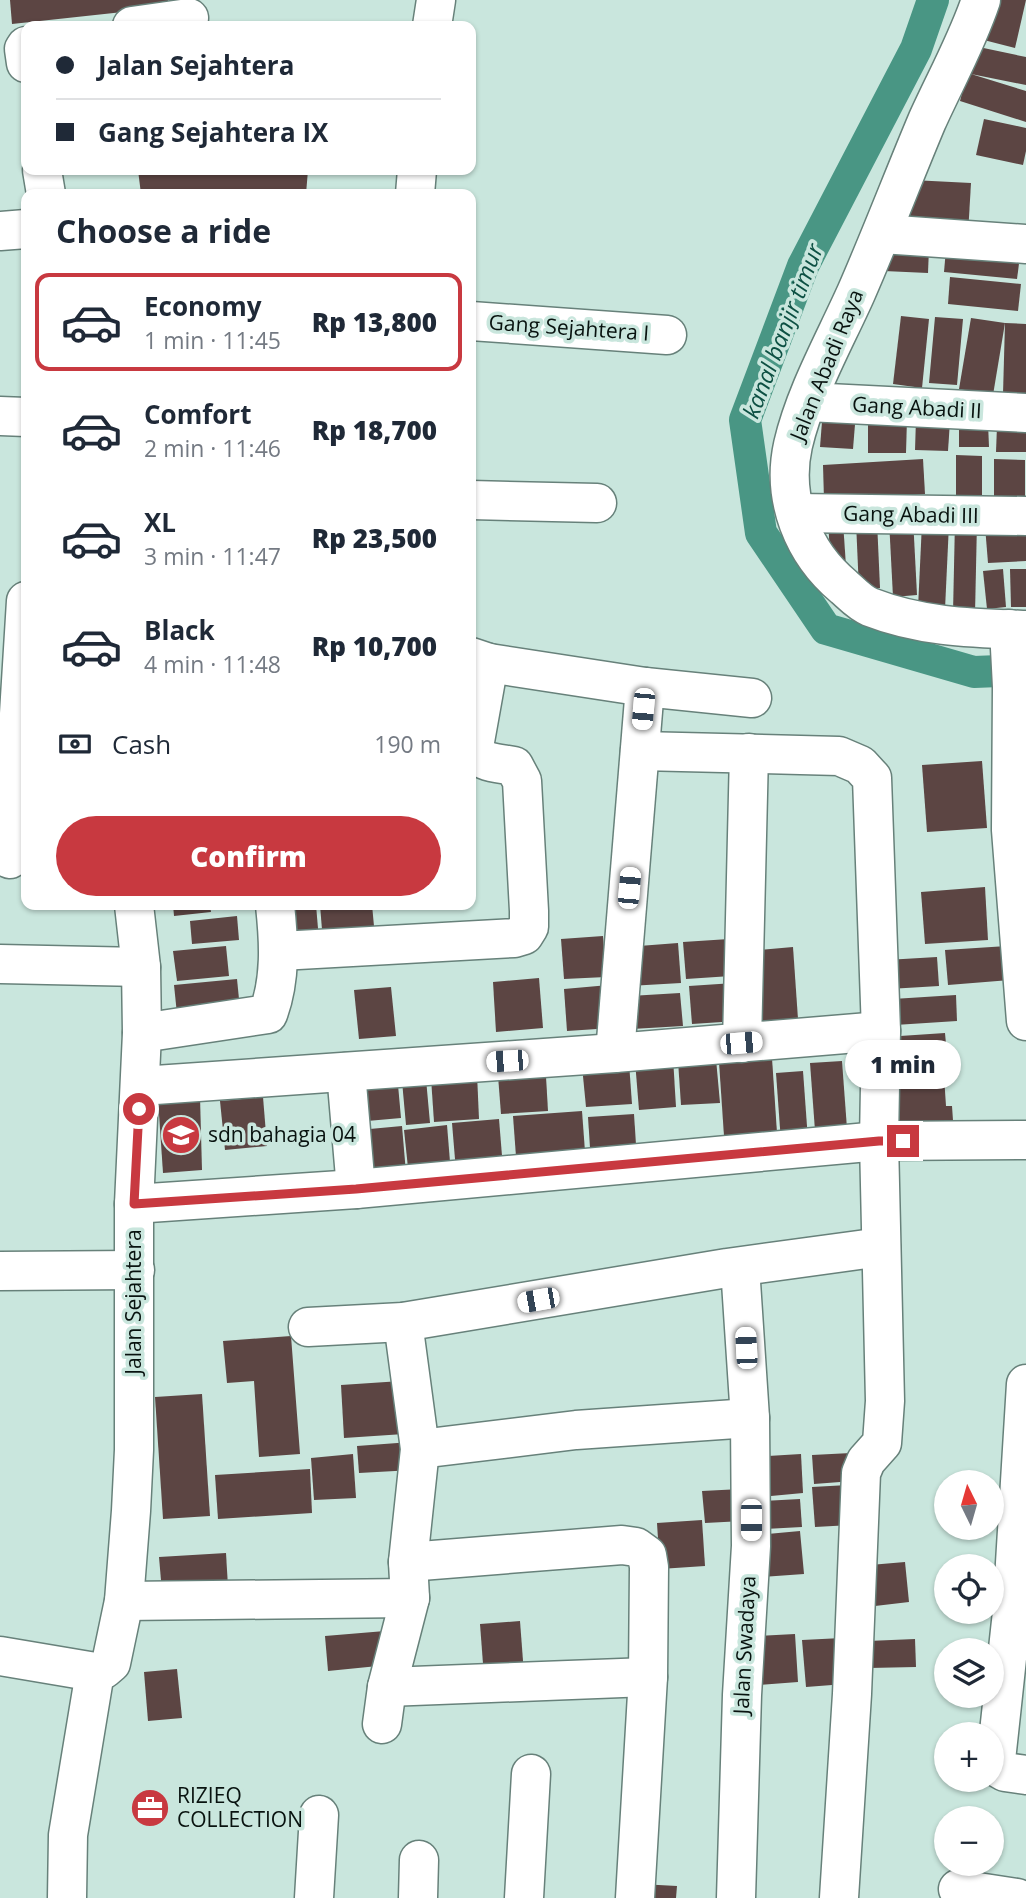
<!DOCTYPE html>
<html lang="en">
<head>
<meta charset="utf-8">
<style>
  body { margin:0; font-family:"Open Sans",sans-serif; background:#f2f2f3; color:#1f2937; height:100vh; display:flex; flex-direction:column; font-size:26px; white-space:nowrap }
  * { box-sizing:border-box; margin:0 }
  p { font-size:23px; color:#747a83 }
  .icon { flex:none; width:38px; height:38px; fill:none; stroke:currentColor; stroke-width:2; stroke-linecap:round; stroke-linejoin:round }
  .map { position:relative; flex:1; overflow:hidden }
  .drawer { position:absolute; left:21px; top:189px; width:455px; height:721px; display:flex; flex-direction:column; background:#fff; border-radius:14px; box-shadow:0 2px 5px #0004 }
  .drawer>* { flex:none }
  .guide { position:absolute; left:21px; top:21px; width:455px; height:154px; border-radius:14px; box-shadow:0 2px 5px #0004; display:grid; align-content:center; height:154px; padding:0 35px; background:#fff }
  .needle { width:46px; rotate:355deg }
  .controls { position:absolute; left:934px; top:1470px; display:grid; gap:14px }
  .controls a { display:grid; place-items:center; width:70px; height:70px; border-radius:50%; background:#fff; box-shadow:0 2px 5px #0004; font-size:35px }
  .end { position:absolute; width:32px; height:32px; margin:-16px; border:9px solid #c83940; background:#fff; box-shadow:0 0 0 4px #fff }
  .from { border-radius:50% }
  .bubble { position:absolute; height:49px; border-radius:24px; background:#fff; box-shadow:0 2px 5px #0004; font-size:23px; font-weight:800; line-height:49px; text-align:center }
  .car { position:absolute; width:21px; height:42px; margin:-21px -10px; border-radius:9px; box-shadow:0 0 5px 2px #0007; background:linear-gradient(#fff 24%,#345 0 40%,#fff 0 76%,#345 0 86%,#fff 0) }
  .guide b { display:flex; align-items:center; gap:24px; height:66px; font-size:26px }
  .guide b+b { border-top:2px solid #e0e1e3 }
  .guide i { width:18px; height:18px; background:#1f2937 }
  ul { padding:0; list-style:none }
  li { display:flex; align-items:center; gap:21px; height:98px; margin:0 14px 10px; padding:0 21px; border:4px solid transparent; border-radius:14px }
  li div { flex:1 }
  li b { display:block; font-size:26px }
  li em { font-style:normal; font-weight:800 }
  li.current { border-color:#c83940 }
  li>.icon { width:63px; height:63px; stroke-width:1.5 }
  h2 { padding:0 35px; font-size:32px; line-height:84px }
  .pay { display:flex; align-items:center; gap:18px; height:77px; padding:0 35px; font-size:26px }
  .pay p { margin-inline-start:auto }
  .cta { display:flex; gap:14px; margin-top:auto; padding:14px 35px }
  .cta a { flex:1; height:80px; border-radius:42px; background:#c83940; color:#fff; font-size:28px; font-weight:800; line-height:80px; text-align:center }
  .map>svg:first-child { display:block }
  .lines { fill:none; stroke-linecap:round; stroke-linejoin:round }
  .canal { stroke:#499684; stroke-width:32 }
  .building { fill:#5c4543 }
  .minor-casing { stroke:#67817a; stroke-width:41 }
  .minor { stroke:#fff; stroke-width:38 }
  .route { stroke:#c83940; stroke-width:9 }
  .labels { text-anchor:middle; stroke-width:7; stroke-linejoin:round; paint-order:stroke }
  .street-label { font-size:21px; fill:#08120f; stroke:#c9e6dd }
  .poi-label { font-size:21px; fill:#08120f; stroke:#c9e6dd; text-anchor:start }
  .water-label { font-size:23px; font-style:italic; fill:#0d5043; stroke:#c9e6dd }
</style>
</head>
<body>
<div class="map">
<svg width="1026" height="1898" viewBox="0 0 1026 1898">
  <rect width="100%" height="100%" fill="#c9e6dd"/>
  <g class="lines">
    <polyline class="canal" points="933,0 916,49 803,266 745,420 761,533 826,629 974,672 1026,670"/>
  </g>
  <g class="building">
    <polygon points="10,0 168,0 169,7 12,24"/>
    <polygon points="986,0 1026,0 1015,48 976,38"/>
    <polygon points="974,46 1026,57 1026,85 971,74 1026,91 1026,122 960,101"/>
    <polygon points="984,119 1026,128 1026,151 1023,165 976,155"/>
    <polygon points="138,170 308,170 306,194 141,194"/>
    <polygon points="912,180 971,183 968,234 908,230"/>
    <polygon points="885,245 929,248 928,273 884,271"/>
    <polygon points="946,249 1020,256 1017,279 944,272"/>
    <polygon points="950,277 1021,284 1018,311 948,304"/>
    <polygon points="901,316 929,319 922,388 893,384"/>
    <polygon points="935,317 963,319 957,385 929,383"/>
    <polygon points="971,318 1005,323 993,395 959,389"/>
    <polygon points="1005,323 1026,324 1026,395 1003,394"/>
    <polygon points="823,409 856,412 853,449 820,447"/>
    <polygon points="868,418 907,419 906,453 868,453"/>
    <polygon points="916,419 950,421 948,451 915,450"/>
    <polygon points="959,423 988,423 989,447 959,447"/>
    <polygon points="997,426 1026,426 1026,452 996,452"/>
    <polygon points="956,455 982,456 982,496 956,496"/>
    <polygon points="923,459 925,494 824,500 823,465"/>
    <polygon points="994,459 1025,460 1025,503 994,503"/>
    <polygon points="913,518 917,595 893,597 889,520"/>
    <polygon points="877,521 880,588 859,590 856,522"/>
    <polygon points="955,521 977,522 975,614 953,613"/>
    <polygon points="828,522 843,522 846,566 831,567"/>
    <polygon points="922,523 949,524 945,609 918,608"/>
    <polygon points="1026,524 1026,561 988,563 985,526"/>
    <polygon points="1003,569 1006,607 987,609 983,571"/>
    <polygon points="1010,569 1026,569 1026,607 1011,607"/>
    <polygon points="982,761 987,828 927,832 922,765"/>
    <polygon points="985,887 988,940 925,944 921,892"/>
    <polygon points="173,905 210,905 211,912 174,916"/>
    <polygon points="282,905 316,905 319,940 285,943"/>
    <polygon points="320,905 372,905 375,937 323,942"/>
    <polygon points="237,916 239,940 192,944 190,921"/>
    <polygon points="603,936 606,977 564,979 561,939"/>
    <polygon points="729,939 731,976 686,979 683,942"/>
    <polygon points="678,943 681,983 629,986 626,947"/>
    <polygon points="226,946 229,976 177,981 173,951"/>
    <polygon points="1007,946 1010,980 948,985 945,950"/>
    <polygon points="793,947 798,1019 751,1022 747,951"/>
    <polygon points="937,957 939,986 889,989 886,960"/>
    <polygon points="539,978 543,1028 496,1032 493,982"/>
    <polygon points="237,979 240,1009 177,1014 174,985"/>
    <polygon points="734,983 737,1021 692,1024 689,986"/>
    <polygon points="609,985 612,1028 567,1031 564,989"/>
    <polygon points="391,987 396,1036 359,1039 354,990"/>
    <polygon points="680,993 683,1026 632,1029 630,996"/>
    <polygon points="956,995 957,1021 895,1025 893,999"/>
    <polygon points="945,1033 948,1066 887,1070 885,1037"/>
    <polygon points="673,1058 676,1107 639,1110 635,1061"/>
    <polygon points="772,1058 778,1148 725,1151 719,1062"/>
    <polygon points="545,1059 548,1111 501,1114 497,1063"/>
    <polygon points="716,1059 720,1103 681,1105 678,1061"/>
    <polygon points="842,1061 848,1142 816,1144 810,1063"/>
    <polygon points="629,1063 632,1104 586,1107 582,1066"/>
    <polygon points="803,1071 808,1140 781,1142 776,1073"/>
    <polygon points="397,1074 401,1118 356,1122 352,1078"/>
    <polygon points="477,1074 479,1119 434,1122 431,1078"/>
    <polygon points="944,1076 946,1106 952,1106 954,1135 886,1140 881,1081"/>
    <polygon points="426,1079 430,1123 406,1125 402,1081"/>
    <polygon points="200,1097 202,1170 163,1173 158,1099"/>
    <polygon points="263,1097 267,1146 225,1150 220,1101"/>
    <polygon points="582,1111 586,1165 517,1170 513,1116"/>
    <polygon points="634,1114 637,1160 591,1163 588,1117"/>
    <polygon points="499,1119 503,1168 456,1171 452,1123"/>
    <polygon points="447,1125 451,1174 409,1177 404,1130"/>
    <polygon points="402,1126 406,1173 363,1176 359,1130"/>
    <polygon points="291,1336 300,1454 259,1457 254,1381 227,1383 223,1341"/>
    <polygon points="401,1381 404,1434 344,1438 341,1385"/>
    <polygon points="202,1394 210,1516 163,1519 155,1397"/>
    <polygon points="411,1442 413,1470 359,1473 357,1446"/>
    <polygon points="851,1453 853,1481 814,1484 812,1455"/>
    <polygon points="353,1454 356,1498 314,1500 311,1458"/>
    <polygon points="801,1454 803,1493 771,1496 768,1456"/>
    <polygon points="310,1469 312,1513 218,1519 215,1475"/>
    <polygon points="848,1485 851,1525 815,1527 812,1487"/>
    <polygon points="741,1489 743,1521 705,1523 702,1491"/>
    <polygon points="800,1499 802,1527 765,1529 763,1501"/>
    <polygon points="702,1520 705,1566 660,1569 657,1523"/>
    <polygon points="800,1531 804,1574 762,1577 758,1535"/>
    <polygon points="226,1553 228,1587 162,1592 159,1557"/>
    <polygon points="905,1562 909,1602 875,1606 870,1565"/>
    <polygon points="520,1621 524,1674 484,1677 480,1624"/>
    <polygon points="385,1631 388,1665 328,1671 325,1636"/>
    <polygon points="795,1634 798,1682 760,1685 757,1636"/>
    <polygon points="842,1638 845,1684 806,1687 802,1640"/>
    <polygon points="915,1639 916,1667 869,1668 868,1641"/>
    <polygon points="177,1669 182,1718 148,1721 144,1672"/>
    <polygon points="640,1884 677,1886 676,1898 639,1898"/>
  </g>
  <g class="lines">
    <g class="minor-casing">
      <g id="minor">
        <path d="M981 0C967 42 945 81 927 121 903 178 881 236 856 293 834 342 805 393 793 445 781 499 803 553 844 587 852 594 860 603 870 607 921 627 972 628 1026 630"/>
        <polyline points="132,26 189,18"/>
        <polyline points="432,26 436,0"/>
        <polyline points="26,46 24,49 26,63"/>
        <polyline points="42,170 46,194"/>
        <polyline points="415,194 417,170"/>
        <polyline points="0,231 26,229"/>
        <polyline points="882,234 1026,244"/>
        <polyline points="471,321 667,335"/>
        <polyline points="808,402 1026,413"/>
        <polyline points="0,416 26,417"/>
        <polyline points="471,500 597,503"/>
        <polyline points="796,513 1026,516"/>
        <polyline points="1009,629 1012,687 1011,830 1026,1021"/>
        <polyline points="471,657 489,663 645,687 752,698"/>
        <polyline points="640,751 839,756 860,765 872,778 881,1031 879,1141 885,1401 882,1443 866,1461 861,1473 852,1694 839,1898"/>
        <polyline points="10,859 26,601"/>
        <polyline points="134,905 141,967 142,1033"/>
        <path d="M280 951 514 938 524 935 529 927V911L522 781 514 766C500 763 477 764 474 747L489 663"/>
        <polyline points="0,964 141,967"/>
        <polyline points="742,1043 749,753"/>
        <polyline points="615,1053 645,687"/>
        <polyline points="346,1072 356,1189"/>
        <polyline points="141,1086 615,1053 881,1031"/>
        <polyline points="134,1204 356,1189 879,1141 1026,1140"/>
        <polyline points="0,1271 135,1270"/>
        <polyline points="308,1327 403,1322 727,1268 881,1247"/>
        <polyline points="1026,1384 1012,1612 996,1760 998,1768 1005,1772 1026,1775"/>
        <polyline points="420,1449 576,1430 750,1418"/>
        <polyline points="408,1562 622,1545 636,1547 647,1555 649,1567 648,1677 635,1898"/>
        <polyline points="124,1601 410,1598"/>
        <path d="M0 1656 95 1672 104 1669 111 1663 124 1601 131 1511 134 1450V1204L142 1033 268 1014C281 979 279 942 275 905"/>
        <polyline points="387,1687 648,1677"/>
        <polyline points="382,1724 387,1687 410,1598 408,1562 420,1449 403,1322"/>
        <polyline points="958,1889 1017,1898"/>
        <polyline points="67,1898 68,1835 95,1672"/>
        <polyline points="314,1898 319,1815"/>
        <polyline points="418,1898 419,1860"/>
        <polyline points="524,1898 531,1774"/>
        <polyline points="736,1898 742,1695 751,1546 750,1418 740,1267"/>
      </g>
    </g>
    <use href="#minor" class="minor"/>
  </g>
  <g class="lines">
    <polyline class="route" points="139,1109 134,1204 356,1189 879,1141 903,1141"/>
  </g>
  <defs>
    <g id="school-disc" transform="scale(2.0125)"><circle r="9.5" fill="#c83940" stroke="#c9e6dd"/><path d="M0-5L7-2L0 1L-7-2ZM-4 1L0 2.5L4 1V4Q0 6-4 4Z" fill="#fff"/></g>
    <g id="office-disc" transform="scale(2.0125)"><circle r="9.5" fill="#c83940" stroke="#c9e6dd"/><path d="M-6-3h4V-5.5h4V-3h4V5H-6ZM-1-4.5V-3h2v-1.5ZM-6 0V1H6V0Z" fill="#fff"/></g>
  </defs>
  <g fill-rule="evenodd">
    <use href="#school-disc" x="181" y="1135"/>
    <use href="#office-disc" x="150" y="1808"/>
  </g>
  <g class="labels">
    <g class="street-label">
      <text transform="translate(569 328) rotate(4)" y="7">Gang Sejahtera I</text>
      <text transform="translate(827 365) rotate(-68)" y="7">Jalan Abadi Raya</text>
      <text transform="translate(917 408) rotate(3)" y="7">Gang Abadi II</text>
      <text transform="translate(911 515) rotate(1)" y="7">Gang Abadi III</text>
      <text transform="translate(134 1302) rotate(-90)" y="7">Jalan Sejahtera</text>
      <text transform="translate(745 1645) rotate(-87)" y="7">Jalan Swadaya</text>
    </g>
    <g class="poi-label">
      <text x="208" y="1142">sdn bahagia 04</text>
      <text x="177" y="1803">RIZIEQ<tspan x="177" dy="24">COLLECTION</tspan></text>
    </g>
    <g class="water-label">
      <text transform="translate(783 331) rotate(-69)" y="8">kanal banjir timur</text>
    </g>
  </g>
</svg>
<div class="controls">
<a><svg class="needle" viewBox="-14 -14 28 28"><path d="M0-13l5 13h-10z" fill="#e53935"/><path d="M0 13l5-13h-10z" fill="#747a83"/></svg></a>
<a><svg class="icon" aria-label="locate" viewBox="0 0 24 24"><circle cx="12" cy="12" r="6"/><path d="M12 2v4M12 18v4M2 12h4M18 12h4"/></svg></a>
<a><svg class="icon" aria-label="layers" viewBox="0 0 24 24"><path d="M12 4l9 5-9 5-9-5zM3 14l9 5 9-5"/></svg></a>
<a>+</a>
<a>−</a>
</div>
<i class="end from" style="left:139px;top:1109px"></i>
<i class="end" style="left:903px;top:1141px"></i>
<div class="bubble" style="left:845px;top:1040px;width:116px">1 min</div>
<i class="car" style="left:643px;top:709px;rotate:185deg"></i>
<i class="car" style="left:629px;top:888px;rotate:5deg"></i>
<i class="car" style="left:741px;top:1043px;rotate:85deg"></i>
<i class="car" style="left:507px;top:1061px;rotate:266deg"></i>
<i class="car" style="left:538px;top:1300px;rotate:260deg"></i>
<i class="car" style="left:746px;top:1348px;rotate:357deg"></i>
<i class="car" style="left:751px;top:1520px;rotate:180deg"></i>
<div class="guide">
<b><i class="from"></i>Jalan Sejahtera</b>
<b><i></i>Gang Sejahtera IX</b>
</div>
<section class="drawer">
<h2>Choose a ride</h2>
<ul>
<li class="current"><svg class="icon" aria-label="car" viewBox="0 0 24 24"><path d="M5 17H2v-5l4-1 3-4h7l3 4 3 1v5h-3M9 17h6M6 11h13"/><circle cx="7" cy="17" r="2"/><circle cx="17" cy="17" r="2"/></svg><div><b>Economy</b><p>1 min · 11:45</p></div><em>Rp 13,800</em></li>
<li><svg class="icon" aria-label="car" viewBox="0 0 24 24"><path d="M5 17H2v-5l4-1 3-4h7l3 4 3 1v5h-3M9 17h6M6 11h13"/><circle cx="7" cy="17" r="2"/><circle cx="17" cy="17" r="2"/></svg><div><b>Comfort</b><p>2 min · 11:46</p></div><em>Rp 18,700</em></li>
<li><svg class="icon" aria-label="car" viewBox="0 0 24 24"><path d="M5 17H2v-5l4-1 3-4h7l3 4 3 1v5h-3M9 17h6M6 11h13"/><circle cx="7" cy="17" r="2"/><circle cx="17" cy="17" r="2"/></svg><div><b>XL</b><p>3 min · 11:47</p></div><em>Rp 23,500</em></li>
<li><svg class="icon" aria-label="car" viewBox="0 0 24 24"><path d="M5 17H2v-5l4-1 3-4h7l3 4 3 1v5h-3M9 17h6M6 11h13"/><circle cx="7" cy="17" r="2"/><circle cx="17" cy="17" r="2"/></svg><div><b>Black</b><p>4 min · 11:48</p></div><em>Rp 10,700</em></li>
</ul>
<div class="pay"><svg class="icon" aria-label="cash" viewBox="0 0 24 24"><path d="M3 7h18v10H3z"/><circle cx="12" cy="12" r="2"/></svg>Cash<p>190 m</p></div>
<div class="cta"><a>Confirm</a></div>
</section>
</div>
</body>
</html>
